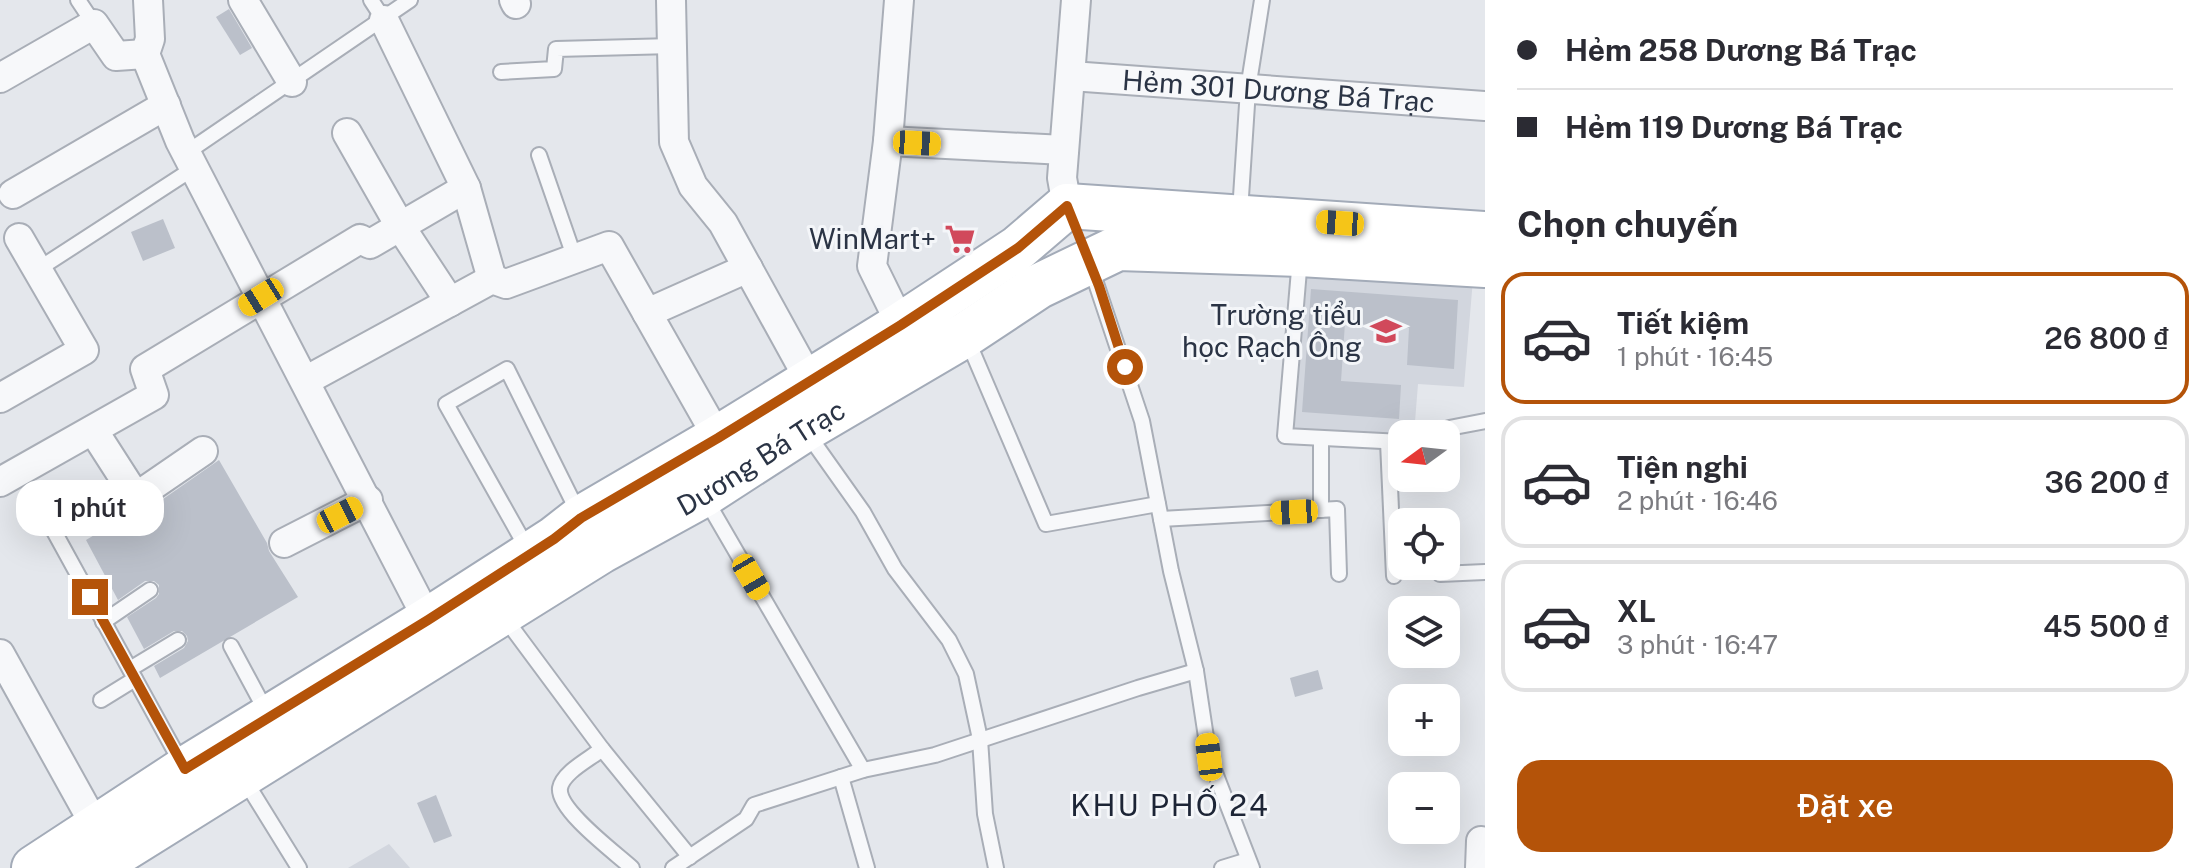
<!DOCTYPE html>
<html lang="vi">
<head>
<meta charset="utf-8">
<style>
  body { margin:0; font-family:"Public Sans",sans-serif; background:#f7f7f7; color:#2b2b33; height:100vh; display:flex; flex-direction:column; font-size:30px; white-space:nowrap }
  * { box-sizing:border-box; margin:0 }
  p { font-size:26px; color:#7c7c81 }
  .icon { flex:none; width:44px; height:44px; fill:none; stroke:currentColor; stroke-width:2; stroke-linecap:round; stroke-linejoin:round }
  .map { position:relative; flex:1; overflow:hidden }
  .sheet { display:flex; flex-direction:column; background:#fff; width:720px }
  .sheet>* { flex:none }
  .top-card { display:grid; align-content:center; height:176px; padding:0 32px; background:#fff }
  .needle { width:52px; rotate:255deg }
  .tools { position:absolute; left:1388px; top:420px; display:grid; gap:16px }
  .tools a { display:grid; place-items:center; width:72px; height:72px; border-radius:16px; background:#fff; box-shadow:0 8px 32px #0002; font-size:40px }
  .end { position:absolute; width:36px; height:36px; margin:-18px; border:10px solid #b45309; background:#fff; box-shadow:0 0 0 4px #fff }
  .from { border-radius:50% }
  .bubble { position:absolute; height:56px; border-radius:24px; background:#fff; box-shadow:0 8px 32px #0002; font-size:26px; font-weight:600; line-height:56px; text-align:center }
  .car { position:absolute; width:24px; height:48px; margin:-24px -12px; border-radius:10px; box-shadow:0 0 6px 2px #0007; background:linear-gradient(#f5c518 24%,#345 0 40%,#f5c518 0 76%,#345 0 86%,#f5c518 0) }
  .top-card b { display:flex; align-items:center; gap:28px; height:76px; font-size:30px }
  .top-card b+b { border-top:2px solid #e1e1e2 }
  .top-card i { width:20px; height:20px; background:#2b2b33 }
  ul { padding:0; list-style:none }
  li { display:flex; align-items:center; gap:24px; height:132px; margin:0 16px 12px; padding:0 16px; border:4px solid #e1e1e2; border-radius:24px }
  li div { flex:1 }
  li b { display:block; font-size:30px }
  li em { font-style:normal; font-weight:600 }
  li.current { border-color:#b45309 }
  li>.icon { width:72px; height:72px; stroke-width:1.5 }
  h2 { padding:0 32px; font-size:36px; line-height:96px }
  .button { display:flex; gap:16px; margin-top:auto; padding:16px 32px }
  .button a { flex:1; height:92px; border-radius:24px; background:#b45309; color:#fff; font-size:32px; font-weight:600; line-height:92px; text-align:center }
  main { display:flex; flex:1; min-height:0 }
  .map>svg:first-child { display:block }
  .built { fill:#d2d6de }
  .building { fill:#bbc0ca }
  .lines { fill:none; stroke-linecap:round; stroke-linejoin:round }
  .lane-casing { stroke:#a9aeb7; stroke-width:18 }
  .street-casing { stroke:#a9aeb7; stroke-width:32 }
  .primary-casing { stroke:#a3abb8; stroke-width:48 }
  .lane { stroke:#f7f8fa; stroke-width:14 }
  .street { stroke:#f7f8fa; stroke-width:28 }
  .primary { stroke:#fff; stroke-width:44 }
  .route { stroke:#b45309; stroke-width:10 }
  .labels { text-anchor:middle; stroke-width:6; stroke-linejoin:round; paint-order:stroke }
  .street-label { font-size:28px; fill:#2b3445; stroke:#f4f6f9 }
  .poi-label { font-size:28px; fill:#2b3445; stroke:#f4f6f9; text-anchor:end }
  .neighbourhood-label { font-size:30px; letter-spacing:2px; fill:#1d2536; stroke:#f4f6f9 }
</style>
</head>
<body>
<main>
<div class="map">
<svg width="1485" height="868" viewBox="0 0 1485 868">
  <rect width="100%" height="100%" fill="#e4e7ec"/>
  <g class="built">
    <polygon points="1308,267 1473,279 1464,387 1418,384 1414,434 1402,434 1402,440 1294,432"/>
    <polygon points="389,844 410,868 348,868"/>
  </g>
  <g class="building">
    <polygon points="229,9 252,48 240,55 216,17"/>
    <polygon points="163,219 175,248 143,261 131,232"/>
    <polygon points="1311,289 1458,300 1454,369 1407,365 1409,328 1345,323 1341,381 1401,385 1399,419 1302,412"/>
    <polygon points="219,460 267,543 269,551 298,597 160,678 154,666 184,648 188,641 187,636 182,631 174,631 144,649 127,617 156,598 159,594 159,585 154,581 145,581 118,600 86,540 131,513 146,511"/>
    <polygon points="1318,670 1323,689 1295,697 1290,678"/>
    <polygon points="436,795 452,836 434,843 417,803"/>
  </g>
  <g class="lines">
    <g class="lane-casing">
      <g id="lane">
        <polyline points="78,0 94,24"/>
        <polyline points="371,0 384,20"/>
        <polyline points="501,72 554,69 556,49 673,46"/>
        <polyline points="186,153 410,0"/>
        <polyline points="539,155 575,259"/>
        <polyline points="1240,212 1248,89 1262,0"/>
        <polyline points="1300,258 1285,436 1402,442"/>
        <polyline points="1091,268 1142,421 1171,571 1196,671 1209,757 1252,868"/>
        <polyline points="37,270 194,168"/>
        <polyline points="967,339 1046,524 1158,504"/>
        <polyline points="807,433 863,512 895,569 949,640 966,674 980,739 985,814 996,868"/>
        <polyline points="1440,434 1449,428 1485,421"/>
        <polyline points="1321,438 1321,510"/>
        <polyline points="1388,442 1394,576"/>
        <polyline points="705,498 863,770"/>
        <polyline points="1161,519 1337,509 1339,574"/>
        <polyline points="50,524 183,766"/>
        <polyline points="528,550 446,404 507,369 579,514"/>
        <polyline points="1438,566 1440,574 1485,572"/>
        <polyline points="504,617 602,749 690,857"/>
        <polyline points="103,622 150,590"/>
        <polyline points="231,646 267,713"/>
        <polyline points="130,669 178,640"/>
        <polyline points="101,700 135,679"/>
        <path d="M602 749C590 759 563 772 560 788 557 810 617 854 632 868"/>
        <polyline points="841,777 867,868"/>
        <polyline points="244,779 299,868"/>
        <polyline points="673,868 746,819 754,805 863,770 935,755 1138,688 1196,671"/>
        <polyline points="1222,868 1248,860"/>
      </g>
    </g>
    <g class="street-casing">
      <g id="street">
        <polyline points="148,0 150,39 145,54 180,141 428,620"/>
        <polyline points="243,0 292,82"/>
        <polyline points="514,0 516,4"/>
        <polyline points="671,0 674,142 693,186 723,223 810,381"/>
        <polyline points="899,0 888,141 872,266 901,325"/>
        <polyline points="384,20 466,188 492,279"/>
        <path id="s1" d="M1071 76 1485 106"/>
        <polyline points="0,78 94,24 116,56 145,54"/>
        <polyline points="347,133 400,226 450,302"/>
        <polyline points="888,141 1064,150"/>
        <polyline points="13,194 166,105"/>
        <polyline points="1067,206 1062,178 1076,0"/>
        <polyline points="647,313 748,268"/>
        <polyline points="305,381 492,279 506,284 609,246 718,438"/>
        <polyline points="0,398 84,350 19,238"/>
        <polyline points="93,430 136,497 203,451"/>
        <polyline points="0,482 154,395 145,369 360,239 370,244 466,188"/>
        <polyline points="284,543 368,500"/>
        <polyline points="0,654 96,827"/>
        <polyline points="1480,868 1481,841"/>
      </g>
    </g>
    <g class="primary-casing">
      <g id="primary">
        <polyline points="34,868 185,769 428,620 554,539 581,518 718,438 901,325 1018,248 1067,206 1485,234"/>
        <path id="s2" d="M93 868 601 551 703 495 805 429 965 335 1039 286 1118 248 1300 254 1485 265"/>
      </g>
    </g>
    <use href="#lane" class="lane"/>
    <use href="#street" class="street"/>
    <use href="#primary" class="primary"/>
  </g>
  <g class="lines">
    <polyline class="route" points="90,597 185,769 428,620 554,539 581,518 718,438 901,325 1018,248 1067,206 1099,286 1125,367"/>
  </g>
  <defs>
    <g id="supermarket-bare" transform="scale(2.4)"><path d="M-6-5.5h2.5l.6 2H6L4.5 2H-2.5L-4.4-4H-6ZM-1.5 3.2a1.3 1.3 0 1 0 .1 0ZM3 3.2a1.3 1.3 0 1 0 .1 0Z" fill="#d1495b" stroke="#f4f6f9" stroke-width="2.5" paint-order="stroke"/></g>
    <g id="school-bare" transform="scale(2.4)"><path d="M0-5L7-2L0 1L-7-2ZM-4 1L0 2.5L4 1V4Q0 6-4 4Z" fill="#d1495b" stroke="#f4f6f9" stroke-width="2.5" paint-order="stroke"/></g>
  </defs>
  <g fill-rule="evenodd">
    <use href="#supermarket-bare" x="960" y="239"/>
    <use href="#school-bare" x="1386" y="331"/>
  </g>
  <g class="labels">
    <g class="street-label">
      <text dy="10" stroke="none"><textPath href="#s1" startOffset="208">Hẻm 301 Dương Bá Trạc</textPath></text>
      <text dy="10" stroke="none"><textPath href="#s2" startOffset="784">Dương Bá Trạc</textPath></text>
    </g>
    <g class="poi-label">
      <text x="936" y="249">WinMart+</text>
      <text x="1362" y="325">Trường tiểu<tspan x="1362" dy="32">học Rạch Ông</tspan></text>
    </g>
    <g class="neighbourhood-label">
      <text x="1170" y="816">KHU PHỐ 24</text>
    </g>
  </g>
</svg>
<div class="tools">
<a><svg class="needle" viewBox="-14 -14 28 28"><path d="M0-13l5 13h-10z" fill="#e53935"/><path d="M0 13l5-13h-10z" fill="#7c7c81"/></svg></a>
<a><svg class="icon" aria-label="locate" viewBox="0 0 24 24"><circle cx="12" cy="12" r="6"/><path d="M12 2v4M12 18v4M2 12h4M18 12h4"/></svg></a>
<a><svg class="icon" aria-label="layers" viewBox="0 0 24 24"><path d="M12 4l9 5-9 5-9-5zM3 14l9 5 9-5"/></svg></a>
<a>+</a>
<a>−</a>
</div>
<i class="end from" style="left:1125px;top:367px"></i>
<i class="end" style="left:90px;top:597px"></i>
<div class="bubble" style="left:16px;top:480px;width:148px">1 phút</div>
<i class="car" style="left:917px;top:143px;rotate:93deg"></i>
<i class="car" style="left:1340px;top:223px;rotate:274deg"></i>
<i class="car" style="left:261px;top:297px;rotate:238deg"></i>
<i class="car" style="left:1294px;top:512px;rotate:267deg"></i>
<i class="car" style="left:340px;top:515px;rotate:63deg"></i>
<i class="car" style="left:751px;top:577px;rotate:150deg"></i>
<i class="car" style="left:1209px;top:757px;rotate:353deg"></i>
</div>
<section class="sheet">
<div class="top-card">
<b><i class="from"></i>Hẻm 258 Dương Bá Trạc</b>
<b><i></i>Hẻm 119 Dương Bá Trạc</b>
</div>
<h2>Chọn chuyến</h2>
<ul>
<li class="current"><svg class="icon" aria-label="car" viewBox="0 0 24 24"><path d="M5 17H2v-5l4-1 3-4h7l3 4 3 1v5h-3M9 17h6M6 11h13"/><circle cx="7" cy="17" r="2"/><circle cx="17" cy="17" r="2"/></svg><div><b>Tiết kiệm</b><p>1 phút · 16:45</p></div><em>26 800 ₫</em></li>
<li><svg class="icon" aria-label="car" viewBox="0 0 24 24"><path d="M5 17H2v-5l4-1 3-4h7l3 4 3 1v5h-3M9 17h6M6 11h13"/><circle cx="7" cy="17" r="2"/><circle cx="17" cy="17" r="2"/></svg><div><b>Tiện nghi</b><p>2 phút · 16:46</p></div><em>36 200 ₫</em></li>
<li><svg class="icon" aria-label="car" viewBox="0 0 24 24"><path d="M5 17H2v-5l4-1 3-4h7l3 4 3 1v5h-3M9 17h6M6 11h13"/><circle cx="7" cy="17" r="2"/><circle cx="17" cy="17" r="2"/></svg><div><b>XL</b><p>3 phút · 16:47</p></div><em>45 500 ₫</em></li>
</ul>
<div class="button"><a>Đặt xe</a></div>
</section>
</main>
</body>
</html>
